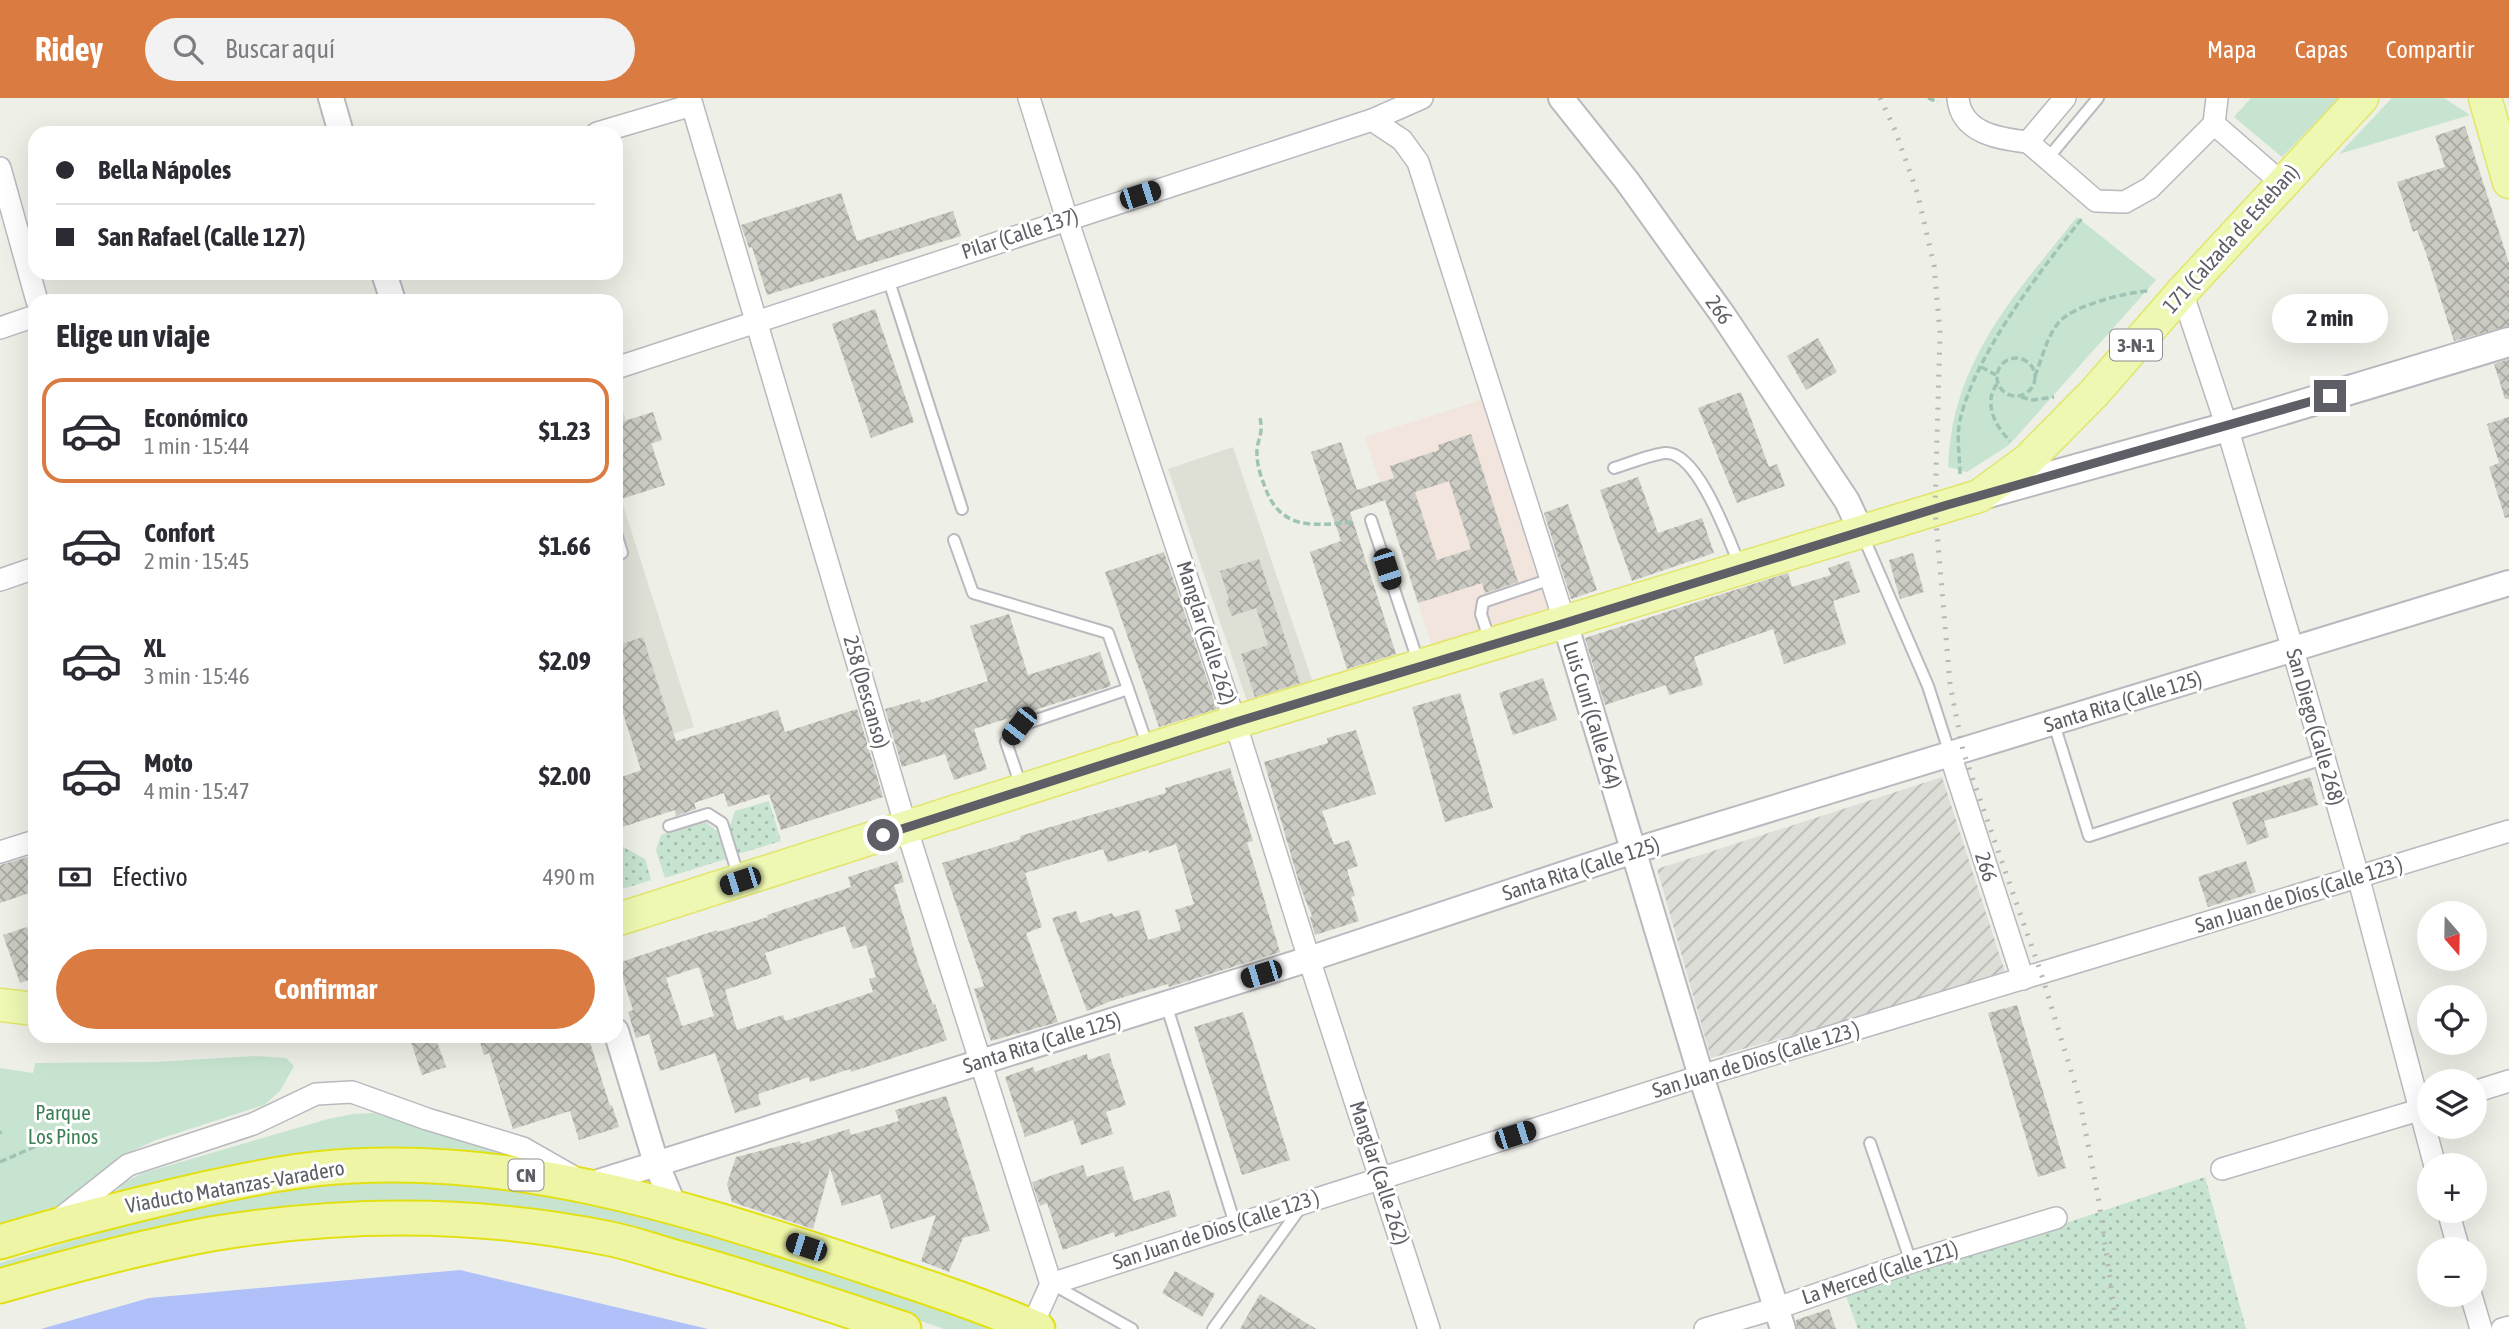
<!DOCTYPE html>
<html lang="es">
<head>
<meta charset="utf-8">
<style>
  body { margin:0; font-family:"Asap Condensed",sans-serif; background:#f2f2f3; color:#2b2b33; height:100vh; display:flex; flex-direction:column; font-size:26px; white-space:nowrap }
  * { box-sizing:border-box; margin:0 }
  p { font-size:23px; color:#7c7c81 }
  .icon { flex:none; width:38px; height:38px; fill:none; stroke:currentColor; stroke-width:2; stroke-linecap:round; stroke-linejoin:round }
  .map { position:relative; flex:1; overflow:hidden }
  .drawer { position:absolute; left:28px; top:196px; width:595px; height:749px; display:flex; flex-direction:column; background:#fff; border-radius:21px; box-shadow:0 7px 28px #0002 }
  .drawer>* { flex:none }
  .banner { position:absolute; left:28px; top:28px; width:595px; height:154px; border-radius:21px; box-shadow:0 7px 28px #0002; display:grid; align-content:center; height:154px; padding:0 28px; background:#fff }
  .needle { width:46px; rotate:160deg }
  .tools { position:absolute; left:2417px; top:803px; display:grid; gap:14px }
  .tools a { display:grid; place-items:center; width:70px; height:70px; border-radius:50%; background:#fff; box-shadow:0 7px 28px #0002; font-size:35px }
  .end { position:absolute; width:32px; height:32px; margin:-16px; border:9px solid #5e5f66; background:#fff; box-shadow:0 0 0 4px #fff }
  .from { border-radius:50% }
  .bubble { position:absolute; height:49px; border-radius:24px; background:#fff; box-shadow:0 7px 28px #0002; font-size:23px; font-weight:700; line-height:49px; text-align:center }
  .car { position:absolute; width:21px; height:42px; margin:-21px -10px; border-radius:9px; box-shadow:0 0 5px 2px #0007; background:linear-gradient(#222 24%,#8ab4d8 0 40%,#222 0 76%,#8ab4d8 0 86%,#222 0) }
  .banner b { display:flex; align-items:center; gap:24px; height:66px; font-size:26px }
  .banner b+b { border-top:2px solid #e1e1e2 }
  .banner i { width:18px; height:18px; background:#2b2b33 }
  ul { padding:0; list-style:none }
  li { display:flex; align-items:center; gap:21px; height:105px; margin:0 14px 10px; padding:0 14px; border:4px solid transparent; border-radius:21px }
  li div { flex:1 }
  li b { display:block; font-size:26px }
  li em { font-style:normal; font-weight:700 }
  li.selected { border-color:#da7c42 }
  li>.icon { width:63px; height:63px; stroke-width:1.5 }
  h2 { padding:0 28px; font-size:32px; line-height:84px }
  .pay { display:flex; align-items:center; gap:18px; height:77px; padding:0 28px; font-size:26px }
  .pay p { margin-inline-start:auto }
  .button { display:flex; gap:14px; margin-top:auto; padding:14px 28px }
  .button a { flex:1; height:80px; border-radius:42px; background:#da7c42; color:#fff; font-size:28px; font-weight:700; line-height:80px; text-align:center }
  header { display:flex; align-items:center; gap:42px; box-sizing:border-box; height:98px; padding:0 35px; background:#da7c42; color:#fff }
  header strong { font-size:33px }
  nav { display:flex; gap:38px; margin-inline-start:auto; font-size:24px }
  .search { width:490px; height:63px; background:#f2f2f3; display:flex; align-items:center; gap:18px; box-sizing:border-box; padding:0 24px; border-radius:38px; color:#7c7c81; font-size:26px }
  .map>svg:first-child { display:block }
  .industrial { fill:url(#industrial-furrows) }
  .education { fill:#dedfd5 }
  .medical { fill:#f1e5de }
  .grass { fill:url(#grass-dots) }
  .park { fill:#c6e4cf }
  .water { fill:#afc1f8 }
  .building { fill:url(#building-cross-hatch); fill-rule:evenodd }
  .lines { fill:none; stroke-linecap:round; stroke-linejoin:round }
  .service-casing { stroke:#b9b9bf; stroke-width:14 }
  .minor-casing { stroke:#b9b9bf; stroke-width:24 }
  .tertiary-casing { stroke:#b9b9bf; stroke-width:28 }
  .secondary-casing { stroke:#b8b9bf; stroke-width:32 }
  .primary-casing { stroke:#e2e56a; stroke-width:35 }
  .trunk-casing { stroke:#e2e015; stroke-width:37 }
  .path { stroke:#9fc4b5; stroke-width:3.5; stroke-dasharray:7 3.5; stroke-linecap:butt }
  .service { stroke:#fff; stroke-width:10 }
  .minor { stroke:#fff; stroke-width:21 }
  .tertiary { stroke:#fff; stroke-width:24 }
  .secondary { stroke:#fff; stroke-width:28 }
  .primary { stroke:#eef8b3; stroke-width:32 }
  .trunk { stroke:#eef6a6; stroke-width:33 }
  .rail { stroke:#b7b7b8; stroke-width:5; stroke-dasharray:2 9; stroke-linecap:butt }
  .route { stroke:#5e5f66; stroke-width:9 }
  .labels { text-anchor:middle; stroke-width:6; stroke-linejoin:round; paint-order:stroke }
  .shield { fill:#fff; stroke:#8e8f94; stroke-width:2 }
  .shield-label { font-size:19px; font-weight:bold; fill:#5e5f66 }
  .street-label { font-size:21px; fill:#5e5f66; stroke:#fff }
  .park-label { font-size:21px; fill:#3c7f54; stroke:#fff }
</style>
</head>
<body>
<header>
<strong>Ridey</strong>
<div class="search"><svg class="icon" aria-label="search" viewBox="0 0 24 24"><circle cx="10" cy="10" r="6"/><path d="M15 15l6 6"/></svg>Buscar aquí</div>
<nav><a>Mapa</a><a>Capas</a><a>Compartir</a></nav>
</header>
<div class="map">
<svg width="2509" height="1231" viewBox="0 0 2509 1231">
  <defs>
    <pattern id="industrial-furrows" width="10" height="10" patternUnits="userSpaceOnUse" patternTransform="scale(1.75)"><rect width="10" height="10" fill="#deded9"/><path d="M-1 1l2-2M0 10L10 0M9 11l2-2" fill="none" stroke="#b7b7b4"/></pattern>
    <pattern id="grass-dots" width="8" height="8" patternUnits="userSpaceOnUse" patternTransform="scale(1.75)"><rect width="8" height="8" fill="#c6e4cf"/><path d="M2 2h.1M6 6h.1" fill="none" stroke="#a4bcac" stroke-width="1.8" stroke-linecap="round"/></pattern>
    <pattern id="building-cross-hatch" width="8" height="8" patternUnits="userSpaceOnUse" patternTransform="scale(1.75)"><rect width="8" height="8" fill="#cbcbc3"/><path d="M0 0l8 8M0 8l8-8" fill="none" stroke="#a8a8a2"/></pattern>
  </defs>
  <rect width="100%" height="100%" fill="#eeefe7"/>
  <polygon class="industrial" points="1942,679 2006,877 1711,960 1657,771"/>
  <g class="education">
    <polygon points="618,298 626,322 653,314 662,342 652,346 665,387 621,401 694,629 634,649 616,593 616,299"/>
    <polygon points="1233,349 1313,585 1248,606 1168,371"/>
  </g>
  <polygon class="medical" points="1481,302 1548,511 1432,548 1365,339"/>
  <g class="grass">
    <polygon points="769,703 781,743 738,756 730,728 735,713"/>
    <polygon points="704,723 717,733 726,761 665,780 656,752 661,737"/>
    <polygon points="620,747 645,761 651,782 616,793 616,748"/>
    <polygon points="2205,1079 2246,1231 1858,1231 1846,1198"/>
  </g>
  <g class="park">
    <polygon points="2251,0 2339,0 2282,59 2234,19"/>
    <polygon points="2392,0 2444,0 2470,17 2339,56"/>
    <path d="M2077 119 2156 182 2009 347 1967 374 1948 369C1949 354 1950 340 1953 326 1970 243 2026 183 2077 119Z"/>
    <polygon points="255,958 286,960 294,968 280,993 264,1007 156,1042 119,1059 61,1107 0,1127 0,970 33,975 35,965 155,964"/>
    <path d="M374 1015 525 1063 115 1097C120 1085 131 1081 143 1075L328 1021 353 1016Z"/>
    <path d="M374 1082 446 1083 543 1093 679 1122 998 1231H944L774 1171 606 1126 423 1104H367L331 1106 94 1147 55 1155 0 1170V1165C102 1134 204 1100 310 1086 331 1083 353 1083 374 1082Z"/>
  </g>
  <polygon class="water" points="460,1172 708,1231 41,1231 149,1200"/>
  <g class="building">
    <polygon points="2465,28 2509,165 2509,228 2454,243 2426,155 2417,132 2413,134 2397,84 2445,69 2435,38"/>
    <polygon points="841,95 857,143 953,113 961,138 767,197 752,149 749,150 741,127"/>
    <polygon points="875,211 914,324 871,340 832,226"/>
    <polygon points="1818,240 1837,274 1806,292 1787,258"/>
    <polygon points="2509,261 2509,301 2505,301 2494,266"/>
    <polygon points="1741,294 1769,369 1777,366 1785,388 1737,405 1698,310"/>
    <polygon points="653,314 662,342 651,345 665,387 621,401 616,385 616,326"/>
    <polygon points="2509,319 2509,419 2505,420 2489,369 2499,365 2487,326"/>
    <path d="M1471 336 1518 484 1485 495 1482 485 1418 505 1385 402 1350 414 1396 556 1347 571 1310 454 1341 443 1311 354 1341 344 1357 392 1394 380 1390 368 1439 352 1438 347ZM1449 383 1471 451 1437 462 1415 394Z"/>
    <polygon points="1638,379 1658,435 1702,420 1714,455 1632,483 1600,392"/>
    <polygon points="1568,406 1597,492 1571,501 1544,415"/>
    <polygon points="1164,454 1217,611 1159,629 1105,474"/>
    <polygon points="1913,455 1924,494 1900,501 1889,462"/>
    <polygon points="1259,461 1300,585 1255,599 1241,556 1268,547 1256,510 1232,518 1226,503 1229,501 1220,473"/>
    <polygon points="1849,463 1860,494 1833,503 1846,546 1784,566 1773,531 1694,559 1703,587 1669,597 1666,587 1605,607 1585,540 1788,475 1792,489 1831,477 1828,470"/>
    <polygon points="1009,516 1028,577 1100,554 1111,588 974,631 987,671 954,682 945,656 902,669 885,611 920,601 921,605 988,583 970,528"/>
    <polygon points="643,539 676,643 778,612 785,634 857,611 883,699 781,732 769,696 728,709 724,695 694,705 696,711 676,718 675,712 616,731 616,681 641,672 616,593 616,548"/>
    <polygon points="1543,580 1557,622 1513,637 1499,595"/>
    <polygon points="1460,595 1493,710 1445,724 1412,609"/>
    <polygon points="1356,632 1376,696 1322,713 1334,747 1349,742 1358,768 1347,772 1355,798 1351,799 1359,823 1315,837 1310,819 1312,818 1300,788 1264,664 1328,645 1327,640"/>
    <polygon points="1230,670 1253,743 1247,744 1280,854 1169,889 1168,886 1111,903 1087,913 1052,820 1076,813 1080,825 1112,815 1114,819 1139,812 1148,842 1181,832 1175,812 1194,806 1176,746 1149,755 1148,752 1108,764 1103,751 1025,775 1042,829 1026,835 1058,924 991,943 974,891 984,888 942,765 1021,741 1020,738 1166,695 1165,690"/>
    <polygon points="2310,679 2318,707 2264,723 2269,739 2247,747 2232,704"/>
    <polygon points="35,757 35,793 0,805 0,767"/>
    <path d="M897 763 904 784 894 787 918 865 933 907 935 906 947 942 851 974 850 971 810 984 809 979 758 996 761 1007 735 1015 715 955 660 973 649 936 636 940 628 914 633 912 618 865 717 832 718 834 768 819 767 817 851 789 848 779ZM845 828 853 851 866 847 876 879 869 881 873 894 785 923 783 917 737 932 725 892 772 876 765 855ZM699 869 714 918 682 928 666 880Z"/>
    <polygon points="2246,763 2256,794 2208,809 2198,779"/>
    <polygon points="27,829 35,851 35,880 20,885 3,837"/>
    <polygon points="2017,907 2066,1070 2038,1079 1988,915"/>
    <polygon points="1243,914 1290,1062 1242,1077 1194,929"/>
    <polygon points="409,938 435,938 446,969 422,977"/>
    <polygon points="478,938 532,938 533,941 514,948 545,938 588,938 610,1008 612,1007 619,1029 579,1042 570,1013 513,1031 489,955 484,957"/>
    <polygon points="1109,955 1126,1007 1106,1014 1113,1036 1081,1047 1073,1022 1025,1039 1005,979 1033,969 1035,974 1087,956 1088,962"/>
    <polygon points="946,998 990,1133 963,1140 949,1174 921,1163 936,1117 891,1131 880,1096 842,1108 830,1070 813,1131 732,1104 727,1086 736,1059 800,1043 801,1046 849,1031 851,1037 899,1023 895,1012"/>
    <polygon points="1083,1067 1087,1079 1123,1068 1134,1103 1169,1092 1177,1118 1115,1139 1114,1134 1063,1152 1047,1105 1040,1108 1032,1084"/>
    <polygon points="1175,1173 1215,1196 1202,1219 1162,1195"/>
    <polygon points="1260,1196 1316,1231 1240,1231"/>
    <polygon points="1829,1211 1836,1231 1797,1231 1796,1222"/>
  </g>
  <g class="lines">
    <g class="service-casing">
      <g id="service">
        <polyline points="2048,60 2098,0"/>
        <polyline points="888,180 962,411"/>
        <path d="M1614 370C1628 366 1651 356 1666 355 1698 354 1729 442 1740 468"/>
        <polyline points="1371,422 1419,566"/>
        <polyline points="616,435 622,455"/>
        <polyline points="1863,438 1928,588 1950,656"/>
        <polyline points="954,442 973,495 1108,535 1128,591"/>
        <polyline points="1490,543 1481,516 1483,504 1551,481"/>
        <polyline points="2054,626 2089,738 2323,661"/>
        <polyline points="1022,691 1006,644 1019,628 1128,591 1148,649"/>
        <polyline points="669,728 708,716 722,725 739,780"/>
        <polyline points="1166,906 1235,1126"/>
        <polyline points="1870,1045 1911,1164"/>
        <polyline points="1052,1186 1132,1231"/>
        <polyline points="1213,1231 1301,1109"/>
      </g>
    </g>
    <g class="minor-casing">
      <g id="minor">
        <polyline points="690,0 906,729 1051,1186"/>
        <polyline points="1029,0 1067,121 1235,624 1309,861 1429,1231"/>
        <path d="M1958 0C1961 35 1999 41 2028 44"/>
        <polyline points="1372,22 1402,42 1418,64 1565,525"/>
        <polyline points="2214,26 2282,85"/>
        <polyline points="597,35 692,7"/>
        <polyline points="2028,44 2096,103 2125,104 2150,90 2214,26 2217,0"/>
        <polyline points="2028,44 2065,0"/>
        <polyline points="0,70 37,203"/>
        <polyline points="2182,194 2227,329 2293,552 2358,778 2435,1068"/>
        <polyline points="0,230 35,218"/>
        <polyline points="616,270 1372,22 1422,0"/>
        <polyline points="0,482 35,470"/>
        <polyline points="1950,656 2023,881"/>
        <polyline points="0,754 35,743"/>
        <polyline points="2474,994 2509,983"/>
        <polyline points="2222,1071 2429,1009"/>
        <polyline points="2448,1113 2459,1152"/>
        <polyline points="61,1120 128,1067 253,1026 316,996 352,994 427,1021 523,1050 572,1078"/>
        <polyline points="2471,1197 2481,1231"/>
        <polyline points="1032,1228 1051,1186 1701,978 2509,733"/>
        <polyline points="1705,1231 1777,1210 1911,1164 2056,1120"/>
        <polyline points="2502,1231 2509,1229"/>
      </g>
    </g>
    <g class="tertiary-casing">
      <g id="tertiary">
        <polyline points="331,0 341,35"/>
        <polyline points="1561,0 1627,83 1723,217 1847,403 1861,433"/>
        <polyline points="384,175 393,203"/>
        <polyline points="1565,525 1701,978 1783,1231"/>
        <polyline points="616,933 656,1065 674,1108"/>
        <polyline points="589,1087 1309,861 1633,753 2509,485"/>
      </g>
    </g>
    <g class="secondary-casing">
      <polyline id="secondary" points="1985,396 2227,329 2509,244"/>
    </g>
    <g class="primary-casing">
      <g id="primary">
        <polyline points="2485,0 2509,84"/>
        <polyline points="616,822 1235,624 1979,398 2028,362 2095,294 2182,194 2362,0"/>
        <polyline points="0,907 35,911"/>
      </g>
    </g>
    <g class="trunk-casing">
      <g id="trunk">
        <path d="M0 1144C69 1123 138 1106 208 1090 255 1080 304 1070 352 1068 519 1059 673 1106 830 1157 899 1180 970 1202 1038 1231"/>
        <path d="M0 1188C70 1168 140 1149 211 1136 343 1114 479 1114 611 1141 635 1146 659 1155 682 1161 757 1182 831 1207 904 1231"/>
      </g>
    </g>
    <g class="path">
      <polyline points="1928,0 1938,4"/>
      <circle cx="2016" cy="279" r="19"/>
      <polyline points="1981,269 1996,277"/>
      <path d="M2035 278C2042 261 2047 237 2060 223 2075 207 2127 194 2149 193"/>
      <path d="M1997 286C1983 305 1995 328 2010 343"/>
      <polyline points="2021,299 2033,302 2054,299"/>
      <path d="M1260 320C1264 338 1256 342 1257 357 1257 367 1261 379 1265 389 1281 434 1315 427 1355 424"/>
      <path d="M1960 376C1960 357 1956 341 1960 322 1975 256 2041 172 2083 119"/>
      <polyline points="0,1035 2,1034"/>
      <polyline points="0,1064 66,1035 70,1045"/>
    </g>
    <use href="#service" class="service"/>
    <use href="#minor" class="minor"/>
    <use href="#tertiary" class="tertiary"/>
    <use href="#secondary" class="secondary"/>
    <use href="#primary" class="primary"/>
    <use href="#trunk" class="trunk"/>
    <polyline class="rail" points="1880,0 1895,32 1917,94 1934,167 1940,235 1935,411 1950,586 1963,653 2041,875 2079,999 2099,1104 2117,1231"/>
  </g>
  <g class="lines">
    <polyline class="route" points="883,737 1236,624 1565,525 1947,407 2330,298"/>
  </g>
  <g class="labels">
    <g class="shield">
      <rect x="2110" y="231.5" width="52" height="31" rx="5"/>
      <rect x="508.5" y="1061.5" width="35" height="31" rx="5"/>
    </g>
    <g class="shield-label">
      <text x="2136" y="254">3-N-1</text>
      <text x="526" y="1084">CN</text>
    </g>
    <g class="street-label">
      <text transform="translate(1020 136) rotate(-18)" y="7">Pilar (Calle 137)</text>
      <text transform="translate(2231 141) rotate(-48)" y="7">171 (Calzada de Esteban)</text>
      <text transform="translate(1719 212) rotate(55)" y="7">266</text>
      <text transform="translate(1206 535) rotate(72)" y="7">Manglar (Calle 262)</text>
      <text transform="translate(866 594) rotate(74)" y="7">258 (Descanso)</text>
      <text transform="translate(2123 604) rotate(-17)" y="7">Santa Rita (Calle 125)</text>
      <text transform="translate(1592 617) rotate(73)" y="7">Luis Cuní (Calle 264)</text>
      <text transform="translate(2315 629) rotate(74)" y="7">San Diego (Calle 268)</text>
      <text transform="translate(1986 769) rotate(72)" y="7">266</text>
      <text transform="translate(1581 771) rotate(-18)" y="7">Santa Rita (Calle 125)</text>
      <text transform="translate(2299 797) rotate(-17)" y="7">San Juan de Díos (Calle 123 )</text>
      <text transform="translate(1042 945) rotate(-17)" y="7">Santa Rita (Calle 125)</text>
      <text transform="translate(1756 962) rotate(-17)" y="7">San Juan de Díos (Calle 123 )</text>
      <text transform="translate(1379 1075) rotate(72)" y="7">Manglar (Calle 262)</text>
      <text transform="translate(235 1089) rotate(-10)" y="7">Viaducto Matanzas-Varadero</text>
      <text transform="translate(1216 1132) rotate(-18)" y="7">San Juan de Díos (Calle 123 )</text>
      <text transform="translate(1880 1175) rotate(-18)" y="7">La Merced (Calle 121)</text>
    </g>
    <g class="park-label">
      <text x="63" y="1022">Parque<tspan x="63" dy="24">Los Pinos</tspan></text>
    </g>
  </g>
</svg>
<div class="tools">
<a><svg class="needle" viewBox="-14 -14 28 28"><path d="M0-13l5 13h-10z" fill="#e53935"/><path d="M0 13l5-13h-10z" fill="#7c7c81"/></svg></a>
<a><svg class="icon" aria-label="locate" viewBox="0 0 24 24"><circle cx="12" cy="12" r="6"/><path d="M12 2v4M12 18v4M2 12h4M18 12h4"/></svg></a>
<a><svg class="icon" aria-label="layers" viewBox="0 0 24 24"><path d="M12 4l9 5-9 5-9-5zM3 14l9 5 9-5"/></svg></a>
<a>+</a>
<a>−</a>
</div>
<i class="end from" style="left:883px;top:737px"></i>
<i class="end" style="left:2330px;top:298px"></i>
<div class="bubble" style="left:2272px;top:196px;width:116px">2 min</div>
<i class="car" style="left:1140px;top:97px;rotate:72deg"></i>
<i class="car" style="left:1387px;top:471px;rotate:162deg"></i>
<i class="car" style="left:1019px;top:628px;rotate:218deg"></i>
<i class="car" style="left:740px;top:783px;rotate:252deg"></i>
<i class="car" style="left:1261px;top:876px;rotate:253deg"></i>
<i class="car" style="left:1515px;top:1037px;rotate:72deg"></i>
<i class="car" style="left:806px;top:1149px;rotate:288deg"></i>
<div class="banner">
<b><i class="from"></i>Bella Nápoles</b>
<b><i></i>San Rafael (Calle 127)</b>
</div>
<section class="drawer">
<h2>Elige un viaje</h2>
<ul>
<li class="selected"><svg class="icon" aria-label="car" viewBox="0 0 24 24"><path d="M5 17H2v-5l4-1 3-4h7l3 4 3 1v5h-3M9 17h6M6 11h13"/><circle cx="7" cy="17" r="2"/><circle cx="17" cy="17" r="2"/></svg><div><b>Económico</b><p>1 min · 15:44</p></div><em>$1.23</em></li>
<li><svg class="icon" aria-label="car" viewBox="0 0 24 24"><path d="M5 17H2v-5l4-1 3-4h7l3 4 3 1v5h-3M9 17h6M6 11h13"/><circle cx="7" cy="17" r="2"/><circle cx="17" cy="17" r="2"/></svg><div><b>Confort</b><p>2 min · 15:45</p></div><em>$1.66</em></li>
<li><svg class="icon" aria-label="car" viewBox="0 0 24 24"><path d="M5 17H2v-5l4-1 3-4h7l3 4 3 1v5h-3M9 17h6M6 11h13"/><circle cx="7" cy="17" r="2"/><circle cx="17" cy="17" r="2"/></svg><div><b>XL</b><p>3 min · 15:46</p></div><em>$2.09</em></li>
<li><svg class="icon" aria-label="car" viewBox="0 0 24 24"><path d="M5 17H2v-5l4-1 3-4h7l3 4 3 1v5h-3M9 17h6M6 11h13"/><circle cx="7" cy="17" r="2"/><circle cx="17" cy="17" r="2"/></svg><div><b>Moto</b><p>4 min · 15:47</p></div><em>$2.00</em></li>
</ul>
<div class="pay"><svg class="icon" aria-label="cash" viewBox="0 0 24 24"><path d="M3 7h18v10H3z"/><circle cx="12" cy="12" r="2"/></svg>Efectivo<p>490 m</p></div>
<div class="button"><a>Confirmar</a></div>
</section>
</div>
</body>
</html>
